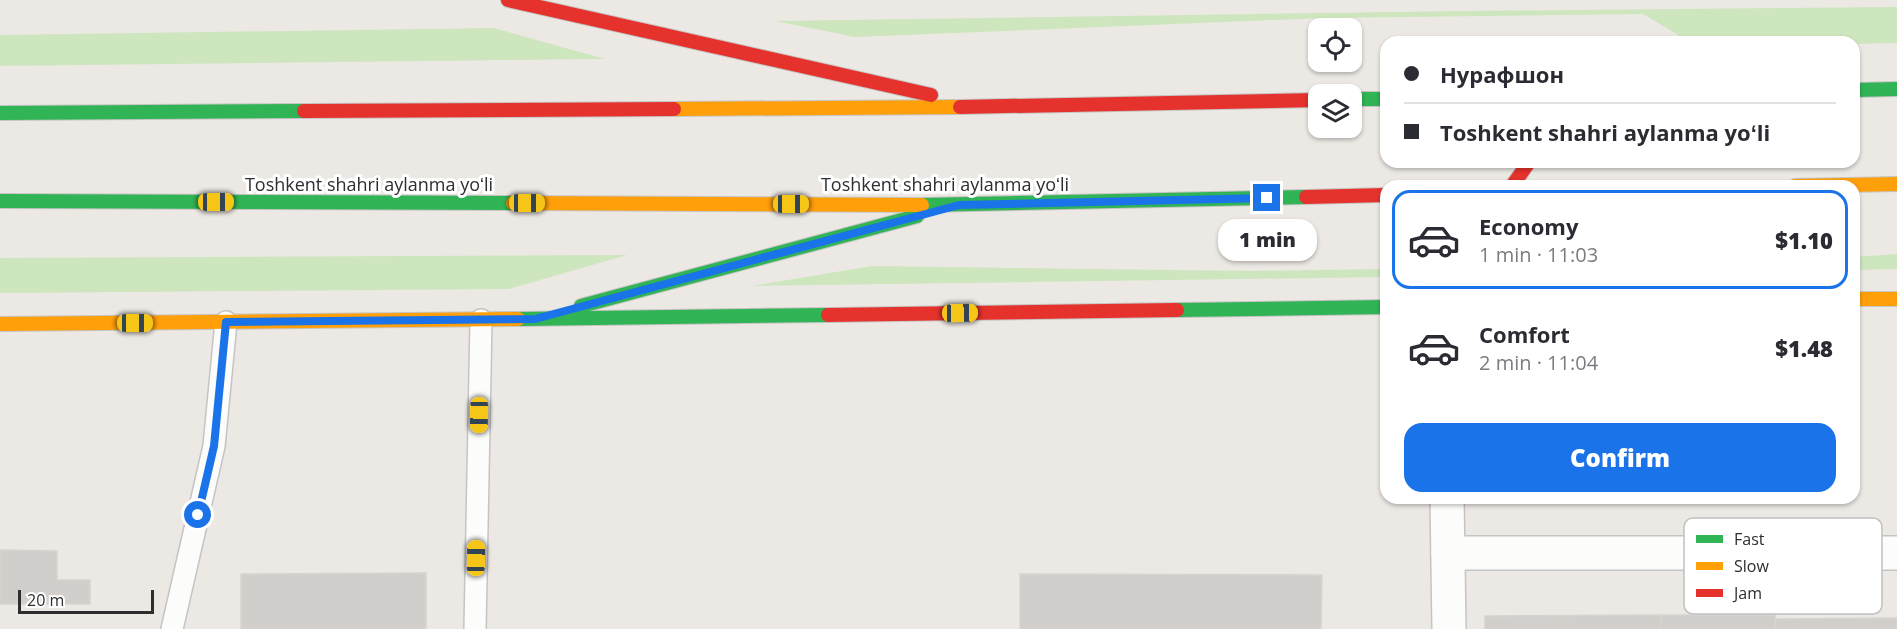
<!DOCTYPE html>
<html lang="en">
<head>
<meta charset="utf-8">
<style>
  body { margin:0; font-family:"Open Sans",sans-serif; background:#f2f2f3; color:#2b2b33; height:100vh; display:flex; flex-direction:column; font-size:22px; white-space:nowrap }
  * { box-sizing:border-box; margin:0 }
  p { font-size:20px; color:#7c7c81 }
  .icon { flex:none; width:33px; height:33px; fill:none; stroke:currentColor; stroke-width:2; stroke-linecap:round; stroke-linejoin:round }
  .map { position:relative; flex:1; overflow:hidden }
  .panel { position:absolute; left:1380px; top:180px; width:480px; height:324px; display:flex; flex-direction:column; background:#fff; border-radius:18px; box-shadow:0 2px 4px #0004 }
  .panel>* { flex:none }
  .hud { position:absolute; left:1380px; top:36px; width:480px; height:132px; border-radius:18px; box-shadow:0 2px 4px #0004; display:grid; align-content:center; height:132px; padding:0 24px; background:#fff }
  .controls { position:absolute; left:1308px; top:18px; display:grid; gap:12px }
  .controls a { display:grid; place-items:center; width:54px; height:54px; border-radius:12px; background:#fff; box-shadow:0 2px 4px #0004; font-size:30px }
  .scale { position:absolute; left:18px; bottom:15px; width:136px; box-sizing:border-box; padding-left:6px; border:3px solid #2e2e2e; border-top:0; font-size:16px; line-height:21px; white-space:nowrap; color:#2e2e2e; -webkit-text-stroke:4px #fff; paint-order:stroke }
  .end { position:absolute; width:27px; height:27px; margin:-14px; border:8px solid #1a73e8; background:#fff; box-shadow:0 0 0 3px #fff }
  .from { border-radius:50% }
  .bubble { position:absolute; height:42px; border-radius:18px; background:#fff; box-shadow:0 2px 4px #0004; font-size:20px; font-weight:800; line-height:42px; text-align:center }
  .car { position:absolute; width:18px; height:36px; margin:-18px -9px; border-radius:8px; box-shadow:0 0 4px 2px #0007; background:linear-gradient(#f5c518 24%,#345 0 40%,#f5c518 0 76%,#345 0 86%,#f5c518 0) }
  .hud b { display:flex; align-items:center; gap:21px; height:57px; font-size:22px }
  .hud b+b { border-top:2px solid #e1e1e2 }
  .hud i { width:15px; height:15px; background:#2b2b33 }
  ul { padding:10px 0 0; list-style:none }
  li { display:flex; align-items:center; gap:18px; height:99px; margin:0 12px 9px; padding:0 12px; border:3px solid transparent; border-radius:18px }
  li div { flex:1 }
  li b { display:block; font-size:22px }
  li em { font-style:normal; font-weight:800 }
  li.selected { border-color:#1a73e8 }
  li>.icon { width:54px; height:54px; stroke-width:1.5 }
  .button { display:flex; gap:12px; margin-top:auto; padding:12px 24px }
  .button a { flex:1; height:69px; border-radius:18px; background:#1a73e8; color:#fff; font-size:24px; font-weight:800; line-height:69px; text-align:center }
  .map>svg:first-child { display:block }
  .green { fill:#cee6be }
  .building { fill:#d1cecb; stroke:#d7d4d0; stroke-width:1.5 }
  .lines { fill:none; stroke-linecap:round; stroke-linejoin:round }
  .lane-casing { stroke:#c5c4c5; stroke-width:24 }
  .street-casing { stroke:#c5c4c5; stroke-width:36 }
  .fast-casing { stroke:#c6c5c4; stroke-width:16 }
  .slow-casing { stroke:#c6c5c4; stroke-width:16 }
  .jam-casing { stroke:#c6c5c4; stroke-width:16 }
  .lane { stroke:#fcfcfb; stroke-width:21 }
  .street { stroke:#fcfcfb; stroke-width:33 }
  .fast { stroke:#30b455; stroke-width:14 }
  .slow { stroke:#ff9f0a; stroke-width:14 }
  .jam { stroke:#e5322d; stroke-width:14 }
  .route { stroke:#1a73e8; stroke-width:8 }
  .labels { text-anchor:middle; stroke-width:6; stroke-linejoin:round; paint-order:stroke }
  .street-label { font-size:18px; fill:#2e2e2e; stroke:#fff }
  .key { fill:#fff; stroke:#c0c0c0; stroke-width:1.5 }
  .key-label { font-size:16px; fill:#2e2e2e }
</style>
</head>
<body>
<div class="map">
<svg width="1897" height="629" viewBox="0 0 1897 629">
  <rect width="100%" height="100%" fill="#ece8e4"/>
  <g class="green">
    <polygon points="1897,7 1897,43 1854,44 1854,42 1690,42 1643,14 1323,18 855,37 775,21 1469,11"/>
    <polygon points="494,28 605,59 0,66 0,35"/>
    <polygon points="1897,254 1897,269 1854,270 1854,257"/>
    <polygon points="627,255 509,289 0,293 0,258"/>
    <polygon points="872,266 1250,271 1386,269 1386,277 752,286"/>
  </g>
  <g class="building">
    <polygon points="0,550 57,551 57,580 90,580 90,604 0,604"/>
    <polygon points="426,573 426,629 241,629 241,574"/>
    <polygon points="1020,574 1322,575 1321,629 1020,629"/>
    <rect x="1661" y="615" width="114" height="14"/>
    <polygon points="1661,615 1661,629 1485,629 1485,616"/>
    <polygon points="1897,618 1897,629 1775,629 1775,619"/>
  </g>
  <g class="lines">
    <g class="lane-casing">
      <g id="lane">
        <polyline points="172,629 214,446 226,322"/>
        <polyline points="475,629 481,320"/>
      </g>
    </g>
    <g class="street-casing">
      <g id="street">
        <polyline points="1447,498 1449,629"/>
        <polyline points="1448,553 1897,553"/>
      </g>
    </g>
    <g class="fast-casing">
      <g id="fast">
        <polyline points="1854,90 1897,89"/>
        <polyline points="1352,99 1386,99"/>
        <polyline points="0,113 304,111"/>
        <polyline points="0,201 513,203"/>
        <polyline points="922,205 1306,197"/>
        <polyline points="581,306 917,216"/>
        <polyline points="1177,310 1386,307"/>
        <polyline points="518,319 828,315"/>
      </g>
    </g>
    <g class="slow-casing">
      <g id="slow">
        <polyline points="674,109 960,107"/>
        <polyline points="1795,186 1897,184"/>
        <polyline points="513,203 922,205"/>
        <polyline points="1854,299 1897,299"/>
        <polyline points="0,324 518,319"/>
      </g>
    </g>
    <g class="jam-casing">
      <g id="jam">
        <polyline points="508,0 931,95"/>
        <polyline points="960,107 1318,100"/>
        <polyline points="304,111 674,109"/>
        <polyline points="1512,186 1529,162"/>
        <polyline points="1306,197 1386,195"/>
        <polyline points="828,315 1177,310"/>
      </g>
    </g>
    <use href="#lane" class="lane"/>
    <use href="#street" class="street"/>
    <use href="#fast" class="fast"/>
    <use href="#slow" class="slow"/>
    <use href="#jam" class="jam"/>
  </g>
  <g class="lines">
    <polyline class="route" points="198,515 214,446 226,322 535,319 959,205 1267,198"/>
  </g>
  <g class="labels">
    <g class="street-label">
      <text x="369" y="191">Toshkent shahri aylanma yoʻli</text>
      <text x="945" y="191">Toshkent shahri aylanma yoʻli</text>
    </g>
  </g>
  <rect x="1684" y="518" width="198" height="96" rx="9" class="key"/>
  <rect x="1696" y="535" width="27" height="8" fill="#30b455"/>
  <rect x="1696" y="562" width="27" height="8" fill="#ff9f0a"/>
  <rect x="1696" y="589" width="27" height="8" fill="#e5322d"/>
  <g class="key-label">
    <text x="1734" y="545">Fast</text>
    <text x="1734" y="572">Slow</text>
    <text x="1734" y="599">Jam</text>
  </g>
</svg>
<div class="controls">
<a><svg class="icon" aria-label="locate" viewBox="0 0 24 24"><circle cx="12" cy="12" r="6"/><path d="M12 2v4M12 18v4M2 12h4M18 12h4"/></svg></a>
<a><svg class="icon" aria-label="layers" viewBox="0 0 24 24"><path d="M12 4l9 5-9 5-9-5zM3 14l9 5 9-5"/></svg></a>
</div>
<div class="scale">20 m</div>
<i class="end from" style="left:198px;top:515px"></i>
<i class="end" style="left:1267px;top:198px"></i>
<div class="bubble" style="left:1218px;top:219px;width:99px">1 min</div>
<i class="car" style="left:216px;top:202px;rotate:90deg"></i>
<i class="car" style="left:527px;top:203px;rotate:90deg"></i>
<i class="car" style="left:791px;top:204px;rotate:90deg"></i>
<i class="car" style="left:960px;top:313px;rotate:89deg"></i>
<i class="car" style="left:135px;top:323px;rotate:90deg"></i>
<i class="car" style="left:479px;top:415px;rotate:181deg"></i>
<i class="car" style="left:476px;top:558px;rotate:1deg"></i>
<div class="hud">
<b><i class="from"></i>Нурафшон</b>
<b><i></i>Toshkent shahri aylanma yoʻli</b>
</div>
<section class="panel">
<ul>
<li class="selected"><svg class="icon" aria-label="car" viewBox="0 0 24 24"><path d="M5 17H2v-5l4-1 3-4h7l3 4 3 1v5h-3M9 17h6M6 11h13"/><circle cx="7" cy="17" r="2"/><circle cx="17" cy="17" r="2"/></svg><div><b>Economy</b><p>1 min · 11:03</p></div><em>$1.10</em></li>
<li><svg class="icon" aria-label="car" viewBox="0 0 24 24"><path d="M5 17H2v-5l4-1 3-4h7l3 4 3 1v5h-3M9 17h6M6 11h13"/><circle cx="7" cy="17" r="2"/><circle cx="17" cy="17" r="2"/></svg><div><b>Comfort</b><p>2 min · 11:04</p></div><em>$1.48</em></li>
</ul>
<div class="button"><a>Confirm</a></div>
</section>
</div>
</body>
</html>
